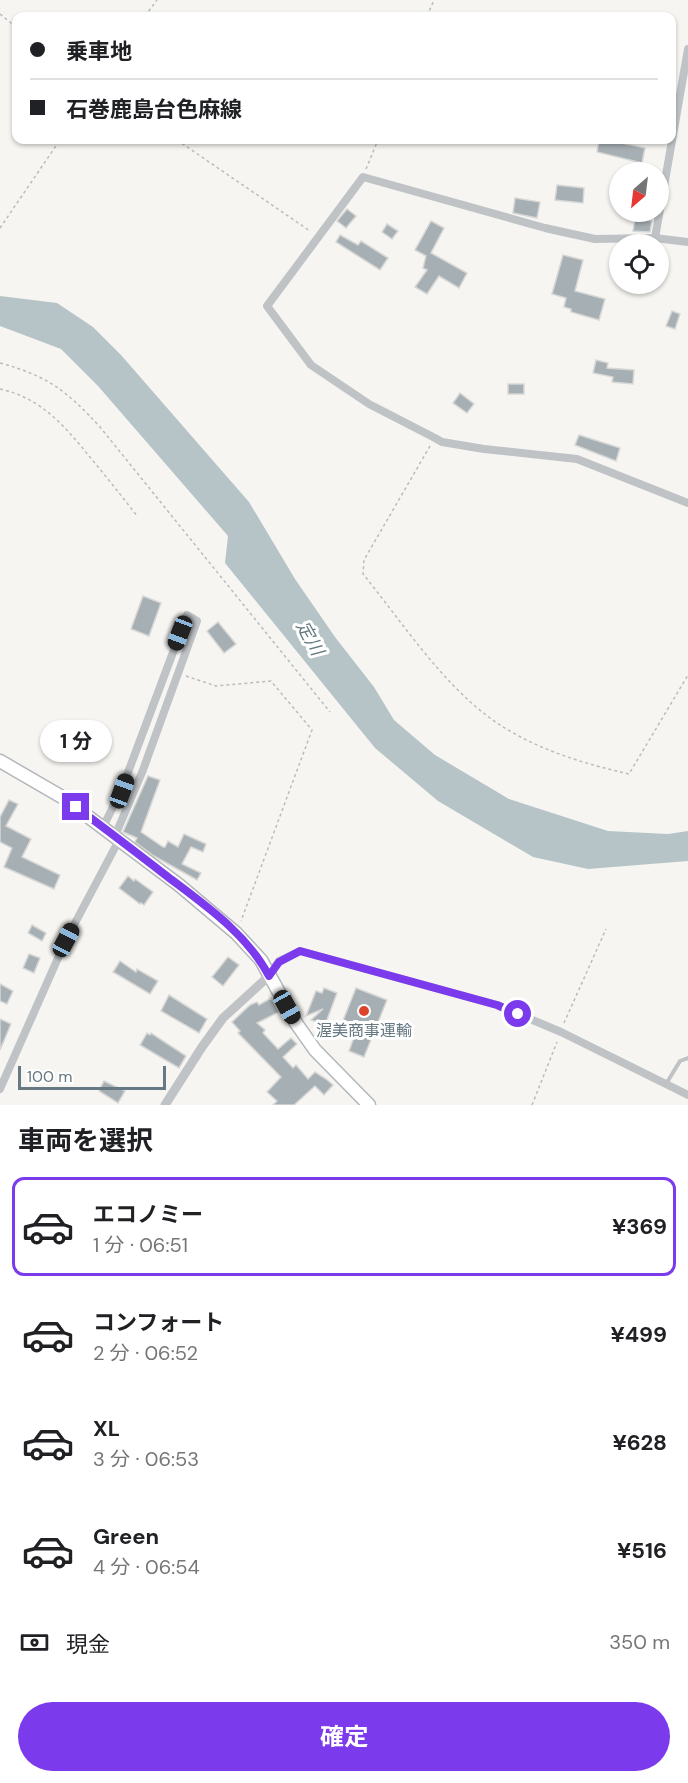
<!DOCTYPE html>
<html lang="ja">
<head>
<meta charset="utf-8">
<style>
  body { margin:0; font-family:"DM Sans","Noto Sans JP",sans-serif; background:#f2f2f2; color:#202124; height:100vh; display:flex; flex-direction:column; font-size:22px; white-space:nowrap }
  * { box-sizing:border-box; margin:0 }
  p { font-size:20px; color:#757577 }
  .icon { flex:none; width:33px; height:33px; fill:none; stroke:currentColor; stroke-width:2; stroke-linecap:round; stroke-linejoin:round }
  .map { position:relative; height:1105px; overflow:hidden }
  .side { display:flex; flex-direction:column; background:#fff; flex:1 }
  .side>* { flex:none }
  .guide { position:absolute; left:12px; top:12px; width:664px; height:132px; border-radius:12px; box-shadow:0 2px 4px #0004; display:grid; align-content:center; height:132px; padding:0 18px; background:#fff }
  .needle { width:39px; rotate:208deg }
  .fabs { position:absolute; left:609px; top:162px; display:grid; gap:12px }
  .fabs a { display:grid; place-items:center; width:60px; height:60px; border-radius:50%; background:#fff; box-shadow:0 2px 4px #0004; font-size:30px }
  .scale { position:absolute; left:18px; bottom:15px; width:148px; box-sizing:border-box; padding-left:6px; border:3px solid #667882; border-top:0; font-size:16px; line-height:21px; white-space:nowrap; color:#667882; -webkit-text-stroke:4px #fff; paint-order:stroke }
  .end { position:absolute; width:27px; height:27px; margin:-14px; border:8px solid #7c3aed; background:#fff; box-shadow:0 0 0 3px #fff }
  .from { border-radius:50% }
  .bubble { position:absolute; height:42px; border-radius:21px; background:#fff; box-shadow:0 2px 4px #0004; font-size:20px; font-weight:700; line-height:42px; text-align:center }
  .car { position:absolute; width:18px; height:36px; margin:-18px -9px; border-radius:8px; box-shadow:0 0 4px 2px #0007; background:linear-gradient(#222 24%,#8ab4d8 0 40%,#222 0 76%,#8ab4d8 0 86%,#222 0) }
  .guide b { display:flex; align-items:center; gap:21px; height:57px; font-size:22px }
  .guide b+b { border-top:2px solid #e0e0e0 }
  .guide i { width:15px; height:15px; background:#202124 }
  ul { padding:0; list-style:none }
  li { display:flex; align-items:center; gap:18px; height:99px; margin:0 12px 9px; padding:0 6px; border:3px solid transparent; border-radius:12px }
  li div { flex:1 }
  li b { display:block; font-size:22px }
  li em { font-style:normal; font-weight:700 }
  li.current { border-color:#7c3aed }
  li>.icon { width:54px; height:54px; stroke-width:1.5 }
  h2 { padding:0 18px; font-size:27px; line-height:72px }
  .pay { display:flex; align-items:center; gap:15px; height:66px; padding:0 18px; font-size:22px }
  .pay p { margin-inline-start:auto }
  .button { display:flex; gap:12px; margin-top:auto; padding:12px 18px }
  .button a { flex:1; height:69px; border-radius:36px; background:#7c3aed; color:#fff; font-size:24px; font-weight:700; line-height:69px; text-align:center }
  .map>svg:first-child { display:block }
  .water { fill:#b7c4c7 }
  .building { fill:#a6afb3; stroke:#d7d7d5; stroke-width:1.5 }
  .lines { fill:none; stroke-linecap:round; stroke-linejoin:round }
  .primary-casing { stroke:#b2b7ba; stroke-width:15 }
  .path { stroke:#b9bcbe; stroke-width:1.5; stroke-dasharray:3 3; stroke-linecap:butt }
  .service { stroke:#bfc3c6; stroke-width:4 }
  .minor { stroke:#bfc3c6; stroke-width:8 }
  .tertiary { stroke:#bfc3c6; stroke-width:9 }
  .primary { stroke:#fff; stroke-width:12 }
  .route { stroke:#7c3aed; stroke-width:8 }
  .poi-dot { fill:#dc452c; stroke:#fff; stroke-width:2 }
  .labels { text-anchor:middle; stroke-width:6; stroke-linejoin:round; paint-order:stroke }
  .poi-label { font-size:16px; fill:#667882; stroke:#fff }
  .water-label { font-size:18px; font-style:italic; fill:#617a7f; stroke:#fff }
</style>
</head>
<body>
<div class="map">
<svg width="688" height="1105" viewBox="0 0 688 1105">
  <rect width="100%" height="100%" fill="#f6f5f2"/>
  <polygon class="water" points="0,296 57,303 93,327 121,355 249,502 295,579 335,637 374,687 394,720 435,755 509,799 608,831 668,834 688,831 688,861 588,869 533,857 438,801 375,748 225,563 228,536 98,386 61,349 0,326"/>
  <g class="building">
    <polygon points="599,140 616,140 616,142 645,148 642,163 597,152"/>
    <polygon points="557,185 584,188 583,203 555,200"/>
    <polygon points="515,198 540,202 537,218 513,213"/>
    <polygon points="347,209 356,216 346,228 337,221"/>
    <polygon points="635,219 652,221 650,232 633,231"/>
    <polygon points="431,221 444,228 431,253 467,273 459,288 439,276 427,294 415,287 427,270 423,268 426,256 415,250"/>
    <polygon points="387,224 398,231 392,239 382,232"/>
    <polygon points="340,235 358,245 361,241 388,258 380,270 336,242"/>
    <polygon points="563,255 583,260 575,291 605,299 599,320 571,312 571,309 564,307 566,298 552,294"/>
    <polygon points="672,311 680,314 675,329 666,326"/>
    <polygon points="596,360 608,363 607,368 634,370 633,384 612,382 613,377 593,373"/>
    <rect x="508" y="384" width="16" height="10"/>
    <polygon points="460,393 474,404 467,413 453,403"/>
    <polygon points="579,435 620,448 616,461 575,445"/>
    <polygon points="143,596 161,603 149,636 131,629"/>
    <polygon points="218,622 236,644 224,653 207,631"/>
    <polygon points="148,776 160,780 141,832 163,847 165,847 168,841 178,847 184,834 206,844 203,852 191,847 182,864 201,873 197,880 154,856 135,842 137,838 123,832"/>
    <polygon points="9,800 18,804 6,826 31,839 22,857 60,875 54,889 4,867 12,848 0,842 0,817"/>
    <polygon points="128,876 134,881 135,879 153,892 144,905 141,903 140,904 119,888"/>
    <polygon points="32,925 46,933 42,941 28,933"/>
    <polygon points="29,954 40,958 34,973 23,968"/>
    <polygon points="228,957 239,965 223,986 212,977"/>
    <polygon points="120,961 136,972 137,969 158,981 150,994 113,972"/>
    <polygon points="0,984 13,991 7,1004 0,1001"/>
    <polygon points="324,988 337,993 325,1025 311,1020 323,1009 306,1016 316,991 322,993"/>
    <polygon points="356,988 387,1000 364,1057 349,1051 357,1029 342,1023"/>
    <polygon points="169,995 207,1019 199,1033 161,1011"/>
    <polygon points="271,998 279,1012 257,1023 265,1030 263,1033 278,1049 291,1038 297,1044 283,1057 293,1068 296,1065 308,1079 315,1072 326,1079 333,1085 324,1095 315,1086 294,1105 273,1105 277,1101 267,1092 281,1077 238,1033 240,1031 232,1022 250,1005 257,1002 259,1005"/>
    <polygon points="0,1019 11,1024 0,1050"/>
    <polygon points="147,1033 150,1035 151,1033 186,1056 179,1068 140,1045"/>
    <polygon points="104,1081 125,1091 118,1103 99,1091"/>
  </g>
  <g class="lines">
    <g class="primary-casing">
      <polyline id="primary" points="0,761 62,797 179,885 236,933 261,960 296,1023 315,1050 369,1105"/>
    </g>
    <g class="path">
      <polyline points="0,14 16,27"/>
      <polyline points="145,16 157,0"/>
      <polyline points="427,16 434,0"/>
      <polyline points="177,140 310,231"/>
      <polyline points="366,169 378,140"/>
      <polyline points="0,228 60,140"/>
      <path d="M0 363C48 376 67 391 100 427L330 712"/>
      <path d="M0 389C43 398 68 430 94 462 109 480 123 498 138 517"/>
      <path d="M430 446 364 560 363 574C402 622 440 681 490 718 531 748 581 763 629 774L688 675"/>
      <polyline points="186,676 216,686 271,681 312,730 241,921"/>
      <polyline points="564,1023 606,929"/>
      <polyline points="532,1105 557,1042"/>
    </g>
    <polyline class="service" points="666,1084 680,1061 688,1058"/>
    <g class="minor">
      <polyline points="655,238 688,49"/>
      <polyline points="688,242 655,238 595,239 545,228 363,177 267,306 311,365 369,404 435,438 442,442 484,449 577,459 688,503"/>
      <polyline points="103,827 121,791 187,615 197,621 143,770 115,836"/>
      <polyline points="269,976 279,961 300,951 497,1005 561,1032 688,1095"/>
      <polyline points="0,1089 66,940 119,840"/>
    </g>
    <polyline class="tertiary" points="165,1105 202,1047 223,1018 269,976"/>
    <use href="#primary" class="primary"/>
  </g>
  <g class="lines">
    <path class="route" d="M76 807C107 830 137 853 168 877 205 905 247 934 269 976L279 962 300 951 497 1005 518 1014"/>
  </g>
  <circle class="poi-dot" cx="364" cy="1011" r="6"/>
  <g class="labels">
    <g class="poi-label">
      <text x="364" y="1036">渥美商事運輸</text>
    </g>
    <g class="water-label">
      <text transform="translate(310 638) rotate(61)" y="6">定川</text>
    </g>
  </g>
</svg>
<div class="fabs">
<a><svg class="needle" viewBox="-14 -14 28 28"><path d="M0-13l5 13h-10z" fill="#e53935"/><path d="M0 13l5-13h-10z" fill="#757577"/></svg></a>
<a><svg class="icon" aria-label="locate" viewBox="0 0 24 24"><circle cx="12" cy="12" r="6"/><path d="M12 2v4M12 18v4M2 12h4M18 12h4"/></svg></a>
</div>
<div class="scale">100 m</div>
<i class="end from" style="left:518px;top:1014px"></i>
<i class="end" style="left:76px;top:807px"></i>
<div class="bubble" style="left:40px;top:720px;width:72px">1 分</div>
<i class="car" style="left:180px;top:633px;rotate:201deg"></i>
<i class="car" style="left:122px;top:791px;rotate:20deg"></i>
<i class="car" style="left:66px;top:940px;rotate:28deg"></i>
<i class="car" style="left:287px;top:1007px;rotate:151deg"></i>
<div class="guide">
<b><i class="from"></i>乗車地</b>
<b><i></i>石巻鹿島台色麻線</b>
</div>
</div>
<section class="side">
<h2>車両を選択</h2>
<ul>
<li class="current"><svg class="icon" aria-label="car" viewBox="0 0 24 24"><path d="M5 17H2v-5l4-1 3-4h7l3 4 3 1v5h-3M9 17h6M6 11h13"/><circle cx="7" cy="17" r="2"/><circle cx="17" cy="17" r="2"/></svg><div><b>エコノミー</b><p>1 分 · 06:51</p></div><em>¥369</em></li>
<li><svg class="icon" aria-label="car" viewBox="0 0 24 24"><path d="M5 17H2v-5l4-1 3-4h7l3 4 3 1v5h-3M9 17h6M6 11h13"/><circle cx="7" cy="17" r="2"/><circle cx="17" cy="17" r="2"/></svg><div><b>コンフォート</b><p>2 分 · 06:52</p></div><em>¥499</em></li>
<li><svg class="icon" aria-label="car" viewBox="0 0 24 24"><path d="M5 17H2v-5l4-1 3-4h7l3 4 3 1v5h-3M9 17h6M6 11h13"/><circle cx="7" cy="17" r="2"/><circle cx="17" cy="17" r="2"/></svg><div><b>XL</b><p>3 分 · 06:53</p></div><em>¥628</em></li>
<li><svg class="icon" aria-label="car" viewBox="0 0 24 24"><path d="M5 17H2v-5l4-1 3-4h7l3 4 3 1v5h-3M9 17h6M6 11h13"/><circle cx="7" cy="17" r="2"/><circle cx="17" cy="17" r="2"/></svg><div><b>Green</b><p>4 分 · 06:54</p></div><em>¥516</em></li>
</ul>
<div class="pay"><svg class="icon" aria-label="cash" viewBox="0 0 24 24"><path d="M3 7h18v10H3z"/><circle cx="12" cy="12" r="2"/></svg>現金<p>350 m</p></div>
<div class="button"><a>確定</a></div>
</section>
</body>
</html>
